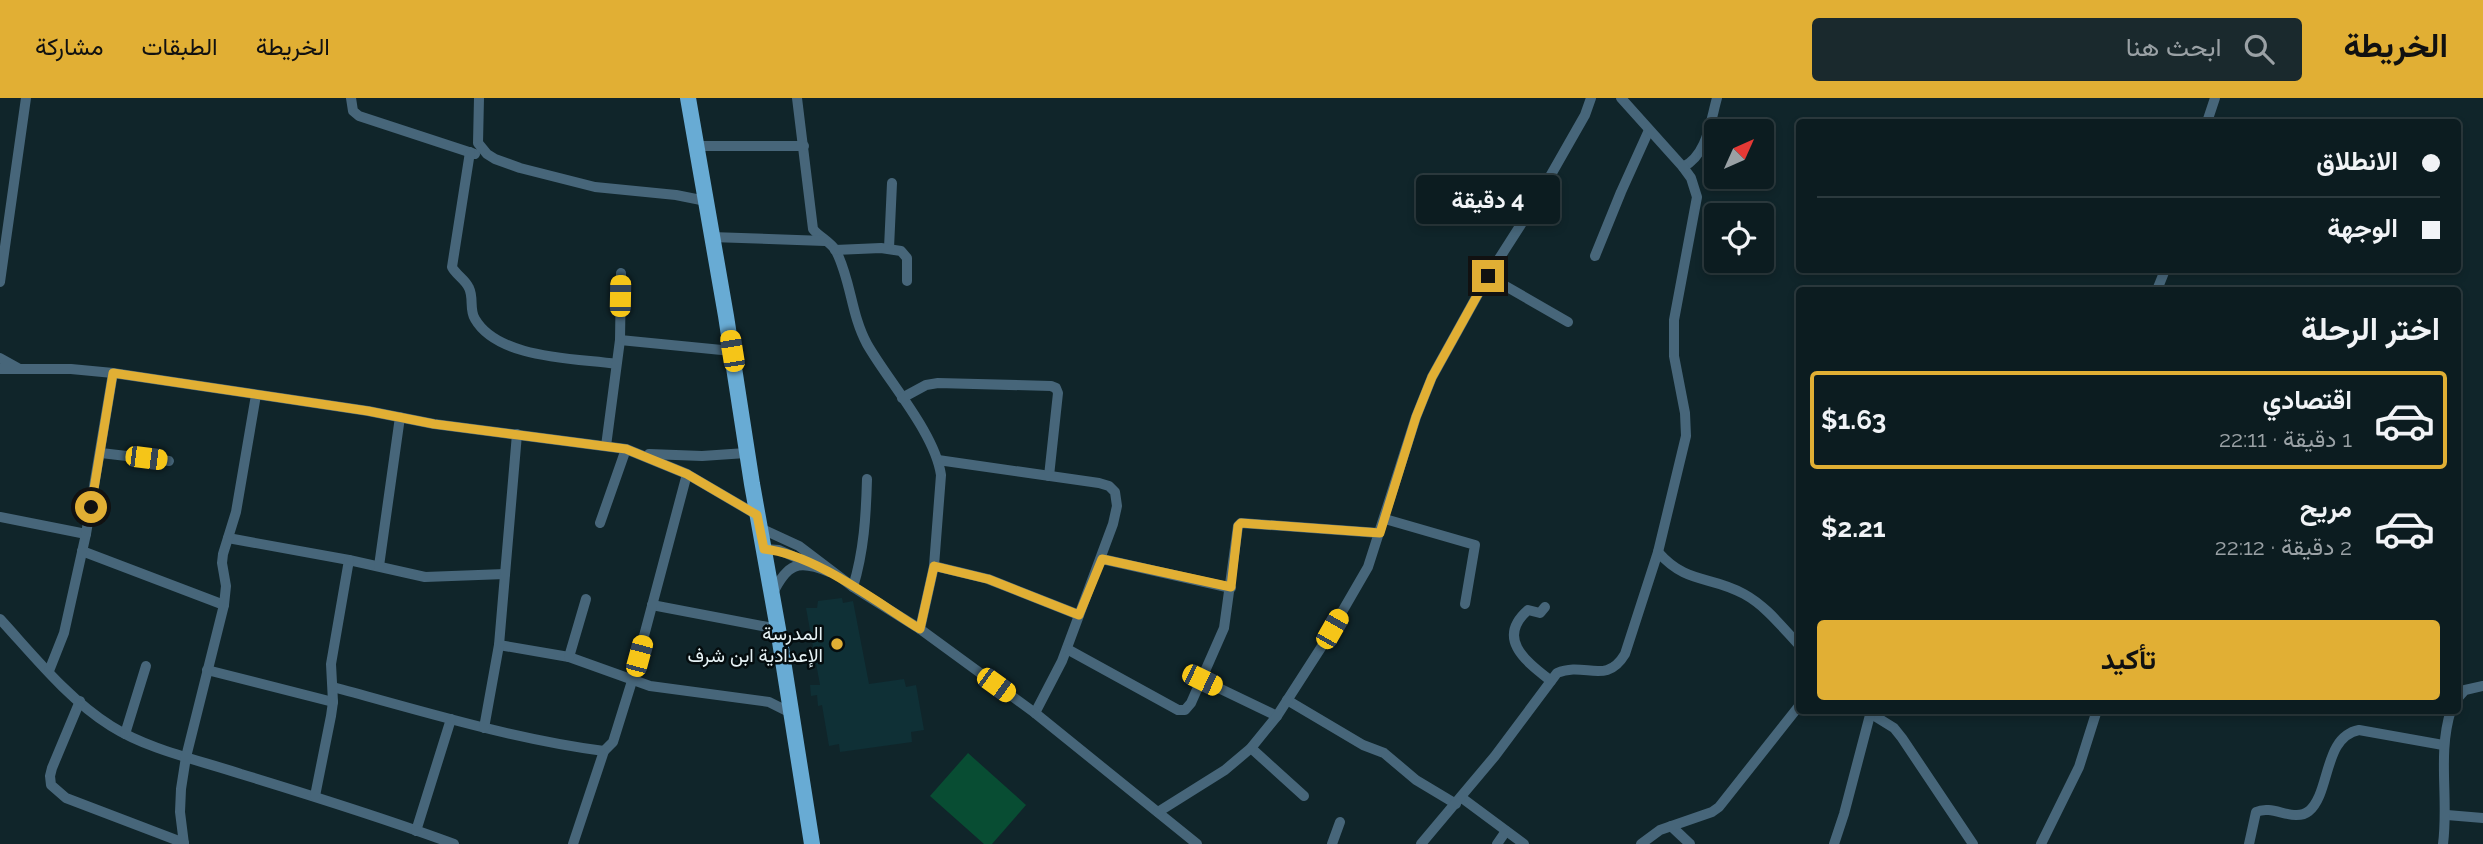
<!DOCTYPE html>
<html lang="ar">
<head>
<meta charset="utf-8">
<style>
  body { margin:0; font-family:Raleway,Vazirmatn,sans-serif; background:#1a292d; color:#f1f3f6; direction:rtl; height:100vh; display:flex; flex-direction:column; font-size:26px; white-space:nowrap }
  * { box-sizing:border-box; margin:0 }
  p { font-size:23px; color:#9aa1a5 }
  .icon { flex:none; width:38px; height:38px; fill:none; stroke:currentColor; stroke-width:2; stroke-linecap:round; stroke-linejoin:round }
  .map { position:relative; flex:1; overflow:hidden; direction:ltr }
  .details { position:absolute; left:1796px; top:189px; width:665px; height:427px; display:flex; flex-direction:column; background:#0c1c20; border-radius:7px; box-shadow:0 4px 10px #0003,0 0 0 2px #2c3a3e; direction:rtl }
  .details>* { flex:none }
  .banner { position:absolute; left:1796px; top:21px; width:665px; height:154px; border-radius:7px; box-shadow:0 4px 10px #0003,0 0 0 2px #2c3a3e; direction:rtl; display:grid; align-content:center; height:154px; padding:0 21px; background:#0c1c20 }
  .needle { width:46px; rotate:45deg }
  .tools { position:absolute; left:1704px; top:21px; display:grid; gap:14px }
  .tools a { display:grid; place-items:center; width:70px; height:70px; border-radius:7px; background:#0c1c20; box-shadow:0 4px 10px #0003,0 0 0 2px #2c3a3e; font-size:35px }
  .end { position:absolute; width:32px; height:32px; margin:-16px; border:9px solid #e1af34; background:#111; box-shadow:0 0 0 4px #111 }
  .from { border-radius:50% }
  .bubble { position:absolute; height:49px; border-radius:7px; background:#0c1c20; box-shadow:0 4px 10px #0003,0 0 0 2px #2c3a3e; font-size:23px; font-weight:700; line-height:49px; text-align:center; direction:rtl }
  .car { position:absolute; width:21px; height:42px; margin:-21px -10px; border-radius:9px; box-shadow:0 0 5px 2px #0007; background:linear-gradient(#f5c518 24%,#345 0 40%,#f5c518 0 76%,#345 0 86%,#f5c518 0) }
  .banner b { display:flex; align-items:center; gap:24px; height:66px; font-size:26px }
  .banner b+b { border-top:2px solid #2c3a3e }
  .banner i { width:18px; height:18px; background:#f1f3f6 }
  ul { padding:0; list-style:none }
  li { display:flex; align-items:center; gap:21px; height:98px; margin:0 14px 10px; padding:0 7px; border:4px solid transparent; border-radius:7px }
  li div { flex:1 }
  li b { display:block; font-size:26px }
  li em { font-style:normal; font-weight:700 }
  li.current { border-color:#e1af34 }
  li>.icon { width:63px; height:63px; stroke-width:1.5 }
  h2 { padding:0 21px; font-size:32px; line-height:84px }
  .action { display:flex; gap:14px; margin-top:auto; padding:14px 21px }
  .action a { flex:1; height:80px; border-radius:7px; background:#e1af34; color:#111; font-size:28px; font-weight:700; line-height:80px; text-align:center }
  header { display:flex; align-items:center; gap:42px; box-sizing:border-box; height:98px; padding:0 35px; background:#e1af34; color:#111 }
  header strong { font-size:33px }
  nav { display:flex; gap:38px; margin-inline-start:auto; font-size:24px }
  .search { width:490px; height:63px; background:#1a292d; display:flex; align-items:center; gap:18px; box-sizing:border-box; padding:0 24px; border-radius:7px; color:#9aa1a5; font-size:26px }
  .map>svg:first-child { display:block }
  .built { fill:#0f3036 }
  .green { fill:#084d33 }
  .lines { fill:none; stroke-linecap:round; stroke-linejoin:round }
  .minor { stroke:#47667a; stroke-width:10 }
  .primary { stroke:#68abd4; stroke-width:16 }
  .route { stroke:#e1af34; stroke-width:9 }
  .poi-dot { fill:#e1af34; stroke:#050d0f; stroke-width:2.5 }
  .labels { text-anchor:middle; stroke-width:5; stroke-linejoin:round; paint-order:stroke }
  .poi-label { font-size:19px; fill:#e6f2f5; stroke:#050d0f; text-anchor:end }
</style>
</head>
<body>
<header>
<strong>الخريطة</strong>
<div class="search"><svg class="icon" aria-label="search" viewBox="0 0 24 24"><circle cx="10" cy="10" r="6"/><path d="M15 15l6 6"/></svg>ابحث هنا</div>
<nav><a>الخريطة</a><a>الطبقات</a><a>مشاركة</a></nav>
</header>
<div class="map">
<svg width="2483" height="746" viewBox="0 0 2483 746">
  <rect width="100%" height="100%" fill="#10252a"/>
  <polygon class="built" points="842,500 843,505 853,503 869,586 904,581 906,589 916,587 924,632 911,634 912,644 840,654 839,646 829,648 822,607 818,608 817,597 811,598 810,587 820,587 806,510 817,510 818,503"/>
  <polygon class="green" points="968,655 1026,707 992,746 984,746 930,698"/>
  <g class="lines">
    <g class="minor">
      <polyline points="351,0 353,13 359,18 475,56"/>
      <polyline points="479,0 478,45 487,56 495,61 520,70 595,89 676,97 706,103"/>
      <path d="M797 0 813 131C819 139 831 144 836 153 851 182 851 217 867 246 888 283 935 335 941 377L934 468 920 531"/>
      <polyline points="2207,24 2215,0"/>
      <polyline points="696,48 804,48"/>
      <path d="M470 54 452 169C456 177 465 181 469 190 474 200 469 212 475 221 498 261 575 260 616 266"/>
      <path d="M1683 69C1707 57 1710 25 1717 0"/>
      <polyline points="711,139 825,143"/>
      <polyline points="889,150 892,85"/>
      <polyline points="835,152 881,150 901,153 907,160 907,183"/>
      <polyline points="1595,158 1621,94 1649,32"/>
      <polyline points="1488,178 1568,224"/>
      <polyline points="0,184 26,0"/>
      <polyline points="2157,192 2165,172"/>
      <polyline points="620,242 732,253"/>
      <polyline points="0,260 18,270"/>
      <polyline points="0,271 71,271 113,275 368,313 434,326 626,351 687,376 757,417"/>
      <polyline points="902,300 926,287 938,285 1051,288 1056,290 1058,295 1049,378"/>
      <polyline points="606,348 620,242 621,175"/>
      <polyline points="101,355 169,363"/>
      <polyline points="649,356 702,358 746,355"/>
      <polyline points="938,362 1099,385 1109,388 1115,394 1117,408 1113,426 1062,563 1035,615"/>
      <polyline points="0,419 86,436"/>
      <polyline points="1385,421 1475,447 1465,506"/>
      <polyline points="600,425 626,351"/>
      <polyline points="760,430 799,448 853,489 920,531 1035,615 1197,746"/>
      <polyline points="228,440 349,462 425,479 505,476"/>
      <polyline points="764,451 779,452 810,466"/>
      <polyline points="82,453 224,507"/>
      <path d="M1658 454C1687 487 1710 477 1744 496 1766 508 1782 529 1799 547"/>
      <polyline points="1102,461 1231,490"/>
      <polyline points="379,468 400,319"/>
      <polyline points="934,468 988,481 1079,517"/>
      <path d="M853 489C864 453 866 418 867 381"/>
      <path d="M773 495C787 466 798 461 829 474"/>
      <polyline points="652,507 778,531"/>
      <path d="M1545 509 1540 515 1528 512C1495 541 1527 564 1551 583"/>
      <path d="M0 521C34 558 68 601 111 628 149 652 199 662 241 676 313 698 384 720 454 746"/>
      <polyline points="499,547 569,559 650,588 769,604 791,615"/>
      <polyline points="1067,551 1178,612 1185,612 1191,605 1224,530 1238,428 1241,425 1379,435"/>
      <polyline points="569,559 586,501"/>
      <polyline points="207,572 333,604"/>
      <polyline points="49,573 64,535 86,436 113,275"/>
      <polyline points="1202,582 1277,618"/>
      <path d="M333 589C422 613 512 641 604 653"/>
      <polyline points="2457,601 2465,592 2483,588"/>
      <polyline points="1287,602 1363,647 1384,655 1416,682 1456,706"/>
      <polyline points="80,603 52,670 50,678 51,687 66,700 184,745"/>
      <polyline points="1865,612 1894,630 1902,640 1973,746"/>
      <polyline points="484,630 499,547 517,336"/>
      <polyline points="125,636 146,568"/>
      <polyline points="1251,650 1304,698"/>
      <polyline points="315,698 331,618 333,604 331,566 349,462"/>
      <polyline points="1462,700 1524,746"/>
      <polyline points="1158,714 1225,672 1251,650 1277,618 1324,545 1368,469 1416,319 1432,279 1488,178 1536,103 1585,17 1591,0"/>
      <polyline points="2447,717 2483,720"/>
      <polyline points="1671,728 1690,746"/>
      <polyline points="416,733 451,621"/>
      <polyline points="184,746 180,714 181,691 186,659 224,507 226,488 222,465 223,456 236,414 256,297"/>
      <polyline points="573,746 604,653 613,644 632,583 687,376"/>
      <polyline points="1332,746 1340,724"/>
      <path d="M1421 746 1495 658 1557 575C1585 563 1606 588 1625 556L1658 454 1686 338 1685 315 1674 258V222L1697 99 1691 80 1683 69 1621 0"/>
      <polyline points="1497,746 1506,733"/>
      <polyline points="1641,746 1660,732 1712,714 1719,709 1799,608"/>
      <polyline points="1834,746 1844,716 1870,617"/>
      <polyline points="2041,746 2079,669 2097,612"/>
      <path d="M2249 746 2256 714C2273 706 2294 725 2309 713 2331 694 2323 639 2359 632L2443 647"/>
      <path d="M2443 746C2449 701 2437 656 2451 612"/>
    </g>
    <polyline class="primary" points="688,0 726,218 752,386 778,531 812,746"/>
  </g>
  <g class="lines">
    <path class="route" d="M91 409 113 275 368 313 434 326 626 351 687 376 757 417 764 451C815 456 876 504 920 531L934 468 988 481 1079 517 1102 461 1231 489 1238 428 1241 425 1380 435 1416 319 1432 279 1488 178"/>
  </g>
  <circle class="poi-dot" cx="837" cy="546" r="7"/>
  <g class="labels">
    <g class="poi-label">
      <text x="823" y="542">المدرسة<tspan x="823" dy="22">الإعدادية ابن شرف</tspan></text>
    </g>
  </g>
</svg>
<div class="tools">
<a><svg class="needle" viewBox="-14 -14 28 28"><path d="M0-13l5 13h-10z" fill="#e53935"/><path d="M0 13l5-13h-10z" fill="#9aa1a5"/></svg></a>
<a><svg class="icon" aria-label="locate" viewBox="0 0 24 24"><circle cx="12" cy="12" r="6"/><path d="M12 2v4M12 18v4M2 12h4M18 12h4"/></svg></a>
</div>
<i class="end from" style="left:91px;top:409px"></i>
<i class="end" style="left:1488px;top:178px"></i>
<div class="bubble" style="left:1416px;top:77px;width:144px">4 دقيقة</div>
<i class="car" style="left:620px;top:198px;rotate:1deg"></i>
<i class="car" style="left:732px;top:253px;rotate:351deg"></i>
<i class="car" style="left:146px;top:360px;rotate:97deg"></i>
<i class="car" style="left:1332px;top:531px;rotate:30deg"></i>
<i class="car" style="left:639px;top:558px;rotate:15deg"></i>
<i class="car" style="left:1202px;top:582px;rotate:116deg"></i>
<i class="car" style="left:996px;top:587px;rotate:126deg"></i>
<div class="banner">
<b><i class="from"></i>الانطلاق</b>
<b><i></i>الوجهة</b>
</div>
<section class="details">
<h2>اختر الرحلة</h2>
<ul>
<li class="current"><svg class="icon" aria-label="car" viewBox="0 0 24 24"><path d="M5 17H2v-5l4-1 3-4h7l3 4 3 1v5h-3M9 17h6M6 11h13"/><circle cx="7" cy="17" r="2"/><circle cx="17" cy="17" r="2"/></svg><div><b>اقتصادي</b><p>1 دقيقة · 22:11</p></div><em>$1.63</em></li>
<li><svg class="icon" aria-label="car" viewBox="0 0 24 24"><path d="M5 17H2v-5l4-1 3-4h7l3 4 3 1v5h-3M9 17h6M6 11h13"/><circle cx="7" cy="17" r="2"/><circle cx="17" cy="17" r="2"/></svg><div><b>مريح</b><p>2 دقيقة · 22:12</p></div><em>$2.21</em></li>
</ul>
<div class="action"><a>تأكيد</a></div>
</section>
</div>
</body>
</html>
